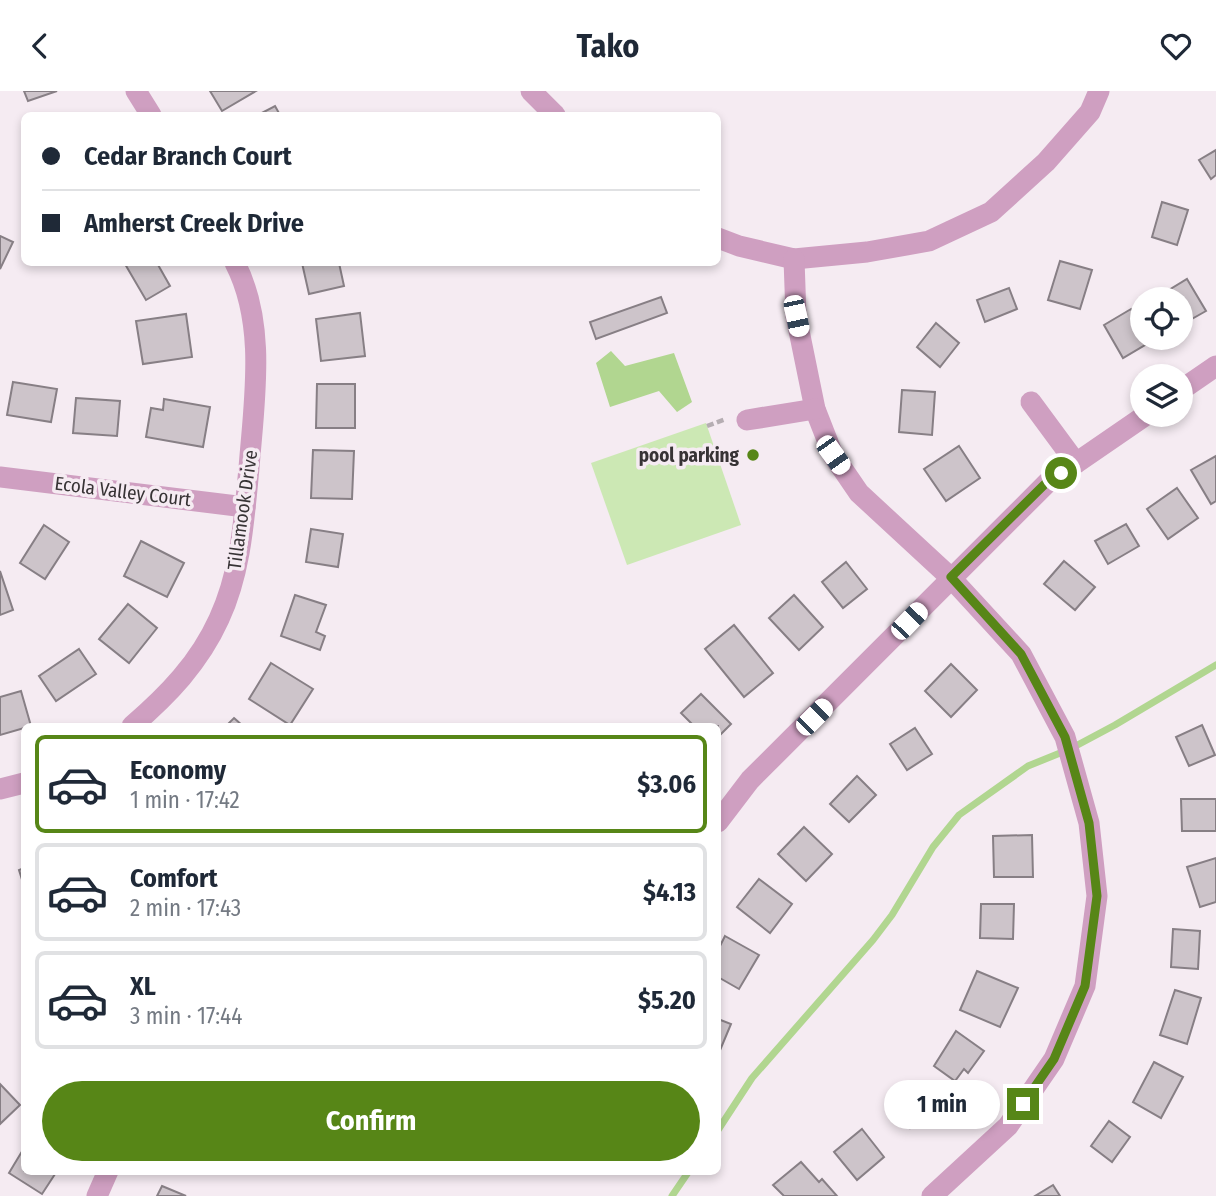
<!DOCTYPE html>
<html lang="en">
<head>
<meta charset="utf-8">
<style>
  body { margin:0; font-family:"Fira Sans Condensed",sans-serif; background:#f6f6f7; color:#1f2937; height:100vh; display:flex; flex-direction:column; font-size:26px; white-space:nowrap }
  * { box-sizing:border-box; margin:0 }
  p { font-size:23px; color:#747a83 }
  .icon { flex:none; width:38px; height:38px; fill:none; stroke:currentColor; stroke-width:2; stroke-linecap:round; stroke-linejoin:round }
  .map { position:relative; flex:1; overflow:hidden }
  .side { position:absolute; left:21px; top:632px; width:700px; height:452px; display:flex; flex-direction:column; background:#fff; border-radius:10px; box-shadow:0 4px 10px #0003 }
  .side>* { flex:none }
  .guide { position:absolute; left:21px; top:21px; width:700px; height:154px; border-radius:10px; box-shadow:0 4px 10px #0003; display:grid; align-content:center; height:154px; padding:0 21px; background:#fff }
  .controls { position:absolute; left:1130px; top:196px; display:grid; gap:14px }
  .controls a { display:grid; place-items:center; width:63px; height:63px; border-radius:50%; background:#fff; box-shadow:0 4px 10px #0003; font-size:35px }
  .end { position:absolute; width:32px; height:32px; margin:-16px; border:9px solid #578617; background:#fff; box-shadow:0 0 0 4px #fff }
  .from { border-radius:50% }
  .bubble { position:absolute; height:49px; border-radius:24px; background:#fff; box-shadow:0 4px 10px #0003; font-size:23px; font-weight:700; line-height:49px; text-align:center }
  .car { position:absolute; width:21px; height:42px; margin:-21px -10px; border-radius:9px; box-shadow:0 0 5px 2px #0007; background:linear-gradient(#fff 24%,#345 0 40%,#fff 0 76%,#345 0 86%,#fff 0) }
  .guide b { display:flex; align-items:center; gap:24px; height:66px; font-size:26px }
  .guide b+b { border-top:2px solid #e0e1e3 }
  .guide i { width:18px; height:18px; background:#1f2937 }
  ul { padding:12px 0 0; list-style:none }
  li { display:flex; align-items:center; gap:21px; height:98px; margin:0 14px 10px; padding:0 7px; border:4px solid #e0e1e3; border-radius:10px }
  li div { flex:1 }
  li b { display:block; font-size:26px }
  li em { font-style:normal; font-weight:700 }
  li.selected { border-color:#578617 }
  li>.icon { width:63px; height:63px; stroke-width:1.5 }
  .button { display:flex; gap:14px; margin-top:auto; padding:14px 21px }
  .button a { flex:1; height:80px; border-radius:42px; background:#578617; color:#fff; font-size:28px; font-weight:700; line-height:80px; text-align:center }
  header { display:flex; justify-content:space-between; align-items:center; height:91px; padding:0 21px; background:#fff; font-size:32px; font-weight:700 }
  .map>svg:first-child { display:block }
  .green { fill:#cce8b4 }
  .water { fill:#b1d690 }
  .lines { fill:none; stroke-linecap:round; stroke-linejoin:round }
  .stream { stroke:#b1d690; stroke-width:7 }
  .building { fill:#cdc4ca; stroke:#877f85; stroke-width:2 }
  .path { stroke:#b5adb2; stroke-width:4.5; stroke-dasharray:7 3.5; stroke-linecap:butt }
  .minor { stroke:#cf9fc1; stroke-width:21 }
  .route { stroke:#578617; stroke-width:9 }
  .poi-dot { fill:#578617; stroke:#f5ebf2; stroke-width:2.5 }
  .labels { text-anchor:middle; stroke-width:7; stroke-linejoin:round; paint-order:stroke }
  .poi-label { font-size:19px; font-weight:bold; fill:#373335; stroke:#f5ebf2; text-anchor:end }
  .street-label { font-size:19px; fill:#373335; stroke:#f5ebf2 }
</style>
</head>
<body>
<header><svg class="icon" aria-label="back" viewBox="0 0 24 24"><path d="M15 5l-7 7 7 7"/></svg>Tako<svg class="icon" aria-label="heart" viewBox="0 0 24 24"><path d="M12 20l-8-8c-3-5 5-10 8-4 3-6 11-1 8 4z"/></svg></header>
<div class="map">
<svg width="1216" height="1105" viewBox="0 0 1216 1105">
  <rect width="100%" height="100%" fill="#f5ebf2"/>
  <polygon class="green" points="706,332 741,434 627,474 591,372"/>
  <polygon class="water" points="611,260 625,275 674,262 692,311 677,321 659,300 610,316 596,272"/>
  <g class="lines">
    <g class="stream">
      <polyline points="718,1039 752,987 873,849 892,824 933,756 959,724 1028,675 1070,658 1115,634 1216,574"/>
      <polyline points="672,1105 689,1080"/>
    </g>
  </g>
  <g class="building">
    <polygon points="24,0 57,0 28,10"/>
    <polygon points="210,0 256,0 222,20"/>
    <polygon points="275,15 280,24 258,24"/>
    <polygon points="1216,59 1216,84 1211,88 1199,69"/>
    <polygon points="1162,111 1188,119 1177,154 1152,146"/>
    <polygon points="0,145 13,151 0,178"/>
    <polygon points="1060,170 1092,179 1080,218 1048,209"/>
    <polygon points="128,172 157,172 170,195 146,209 125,173"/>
    <polygon points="302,172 339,172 344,195 309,203"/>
    <polygon points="1187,188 1206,220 1181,234 1181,208 1161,208 1159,205"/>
    <polygon points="1009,197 1017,218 985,231 977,209"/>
    <polygon points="661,206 667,222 596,248 590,231"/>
    <polygon points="1131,218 1143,238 1143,247 1148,247 1150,251 1123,267 1104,234"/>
    <polygon points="360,222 365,265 321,270 316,228"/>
    <polygon points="186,223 192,266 143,273 136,230"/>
    <polygon points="936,232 959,252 940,276 917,256"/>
    <polygon points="13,291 57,298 51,331 7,324"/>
    <polygon points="317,293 355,293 355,337 316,337"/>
    <polygon points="902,299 935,301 932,344 899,341"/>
    <polygon points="76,307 120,310 117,345 73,342"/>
    <polygon points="164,308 210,316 203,356 146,346 151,317 163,319"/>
    <polygon points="959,355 980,387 946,410 924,378"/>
    <polygon points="313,359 354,360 352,408 311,407"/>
    <polygon points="1216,365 1216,410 1211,413 1191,379"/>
    <polygon points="1177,397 1198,427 1168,448 1147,418"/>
    <polygon points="1126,433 1139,455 1108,473 1095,450"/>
    <polygon points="44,434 69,451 45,488 20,472"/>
    <polygon points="311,438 343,443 338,476 306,471"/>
    <polygon points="141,450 184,472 167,506 124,485"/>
    <polygon points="1064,470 1095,496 1075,519 1044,493"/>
    <polygon points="846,471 867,498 843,517 822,491"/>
    <polygon points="0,480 13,519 0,524"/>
    <polygon points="295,504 326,514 316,541 325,545 320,559 281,545"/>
    <polygon points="794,504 823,536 799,559 769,527"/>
    <polygon points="128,513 157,537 129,572 99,548"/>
    <polygon points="734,534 773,582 744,606 705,558"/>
    <polygon points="79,558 96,583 56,610 39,585"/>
    <polygon points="271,572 313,598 290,634 249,608"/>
    <polygon points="951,573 977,599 951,626 925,600"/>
    <polygon points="21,600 31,635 0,644 0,606"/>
    <polygon points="701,603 731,633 718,646 718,635 694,635 681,622"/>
    <polygon points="234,627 243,635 226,635"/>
    <polygon points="1202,634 1215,664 1189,675 1176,646"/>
    <polygon points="915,637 932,663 907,679 890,653"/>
    <polygon points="857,685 876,704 849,731 830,713"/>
    <polygon points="1181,708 1216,708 1216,740 1182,740"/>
    <polygon points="804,736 832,763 806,790 778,763"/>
    <polygon points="1032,744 1033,786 994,786 993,745"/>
    <polygon points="1216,767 1216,811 1200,816 1187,776"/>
    <polygon points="24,777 24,795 19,779"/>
    <polygon points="759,788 792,813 770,842 737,816"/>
    <polygon points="981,813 1014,813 1013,848 980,847"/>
    <polygon points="1173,838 1200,840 1198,878 1171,876"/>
    <polygon points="725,845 759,864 739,898 718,886 718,859"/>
    <polygon points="977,880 1018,897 1000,936 960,919"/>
    <polygon points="1175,899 1201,907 1187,953 1160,944"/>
    <polygon points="718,928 731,933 718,964"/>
    <polygon points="956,940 984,960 968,982 964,978 955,990 934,975"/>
    <polygon points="1154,971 1183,986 1161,1027 1133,1011"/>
    <polygon points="0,993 20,1014 0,1033"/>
    <polygon points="912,997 931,1017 910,1037 905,1031 901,1035 890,1024 894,1020 892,1017"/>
    <polygon points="1109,1030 1130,1046 1112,1071 1091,1055"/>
    <polygon points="862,1038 884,1066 857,1089 834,1061"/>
    <polygon points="24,1057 24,1080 57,1080 42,1103 9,1082"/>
    <polygon points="801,1071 819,1091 822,1088 837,1105 784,1105 773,1094"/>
    <polygon points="1053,1094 1060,1105 1035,1105"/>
    <polygon points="162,1095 186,1105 157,1105"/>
  </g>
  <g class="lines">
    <polyline class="path" points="707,335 726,328"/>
    <g class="minor">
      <polyline points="136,0 151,24"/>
      <polyline points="531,0 555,24"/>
      <polyline points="718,147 739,155 794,168 867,161 929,150 991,121 1046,71 1090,21 1099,0"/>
      <polyline points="794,168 796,225 815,318 833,364 859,402 951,487 1021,563 1065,646 1089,732 1097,805 1085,895 1054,968 1008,1035 932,1105"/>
      <polyline points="1181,299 1216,275"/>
      <polyline points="1031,311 1076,372"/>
      <polyline points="747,329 815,318"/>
      <polyline points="0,386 245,416"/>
      <path d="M132 635C168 604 199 572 219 528 241 481 244 428 249 377 254 310 267 234 235 172"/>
      <polyline points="0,698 24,692"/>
      <polyline points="718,731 750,689 1047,392 1146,324"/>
      <polyline points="97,1105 108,1080"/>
    </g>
  </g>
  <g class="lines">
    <polyline class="route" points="1023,1013 1054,968 1085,895 1097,805 1089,732 1065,646 1021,563 951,486 1046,392 1061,382"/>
  </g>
  <circle class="poi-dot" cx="753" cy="364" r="7"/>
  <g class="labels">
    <g class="poi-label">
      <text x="739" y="371">pool parking</text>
    </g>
    <g class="street-label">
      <text transform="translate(123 400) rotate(7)" y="7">Ecola Valley Court</text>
      <text transform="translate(242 419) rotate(-82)" y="7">Tillamook Drive</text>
    </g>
  </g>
</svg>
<div class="controls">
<a><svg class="icon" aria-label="locate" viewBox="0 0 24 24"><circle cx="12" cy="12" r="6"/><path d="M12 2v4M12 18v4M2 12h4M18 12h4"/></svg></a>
<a><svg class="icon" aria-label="layers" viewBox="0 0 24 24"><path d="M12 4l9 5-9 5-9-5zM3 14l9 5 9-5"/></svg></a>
</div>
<i class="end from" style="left:1061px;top:382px"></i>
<i class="end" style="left:1023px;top:1013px"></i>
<div class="bubble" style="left:884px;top:989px;width:116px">1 min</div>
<i class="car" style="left:796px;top:225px;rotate:168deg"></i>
<i class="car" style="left:833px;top:364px;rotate:145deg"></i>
<i class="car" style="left:909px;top:530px;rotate:44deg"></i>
<i class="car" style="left:814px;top:626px;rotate:45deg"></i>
<div class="guide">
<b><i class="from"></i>Cedar Branch Court</b>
<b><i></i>Amherst Creek Drive</b>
</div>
<section class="side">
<ul>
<li class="selected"><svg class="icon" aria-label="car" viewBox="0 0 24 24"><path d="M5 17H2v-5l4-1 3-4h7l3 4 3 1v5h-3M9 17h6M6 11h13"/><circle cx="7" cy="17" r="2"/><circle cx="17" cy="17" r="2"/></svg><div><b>Economy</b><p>1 min · 17:42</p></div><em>$3.06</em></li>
<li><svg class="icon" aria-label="car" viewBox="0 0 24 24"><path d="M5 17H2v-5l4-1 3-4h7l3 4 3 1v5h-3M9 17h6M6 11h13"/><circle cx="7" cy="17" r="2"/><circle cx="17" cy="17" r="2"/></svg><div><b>Comfort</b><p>2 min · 17:43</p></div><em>$4.13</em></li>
<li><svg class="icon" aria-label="car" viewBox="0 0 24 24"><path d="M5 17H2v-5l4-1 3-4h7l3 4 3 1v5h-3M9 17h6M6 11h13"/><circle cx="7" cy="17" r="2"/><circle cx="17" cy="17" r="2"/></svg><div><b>XL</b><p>3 min · 17:44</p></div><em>$5.20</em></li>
</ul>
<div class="button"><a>Confirm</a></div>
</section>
</div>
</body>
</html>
